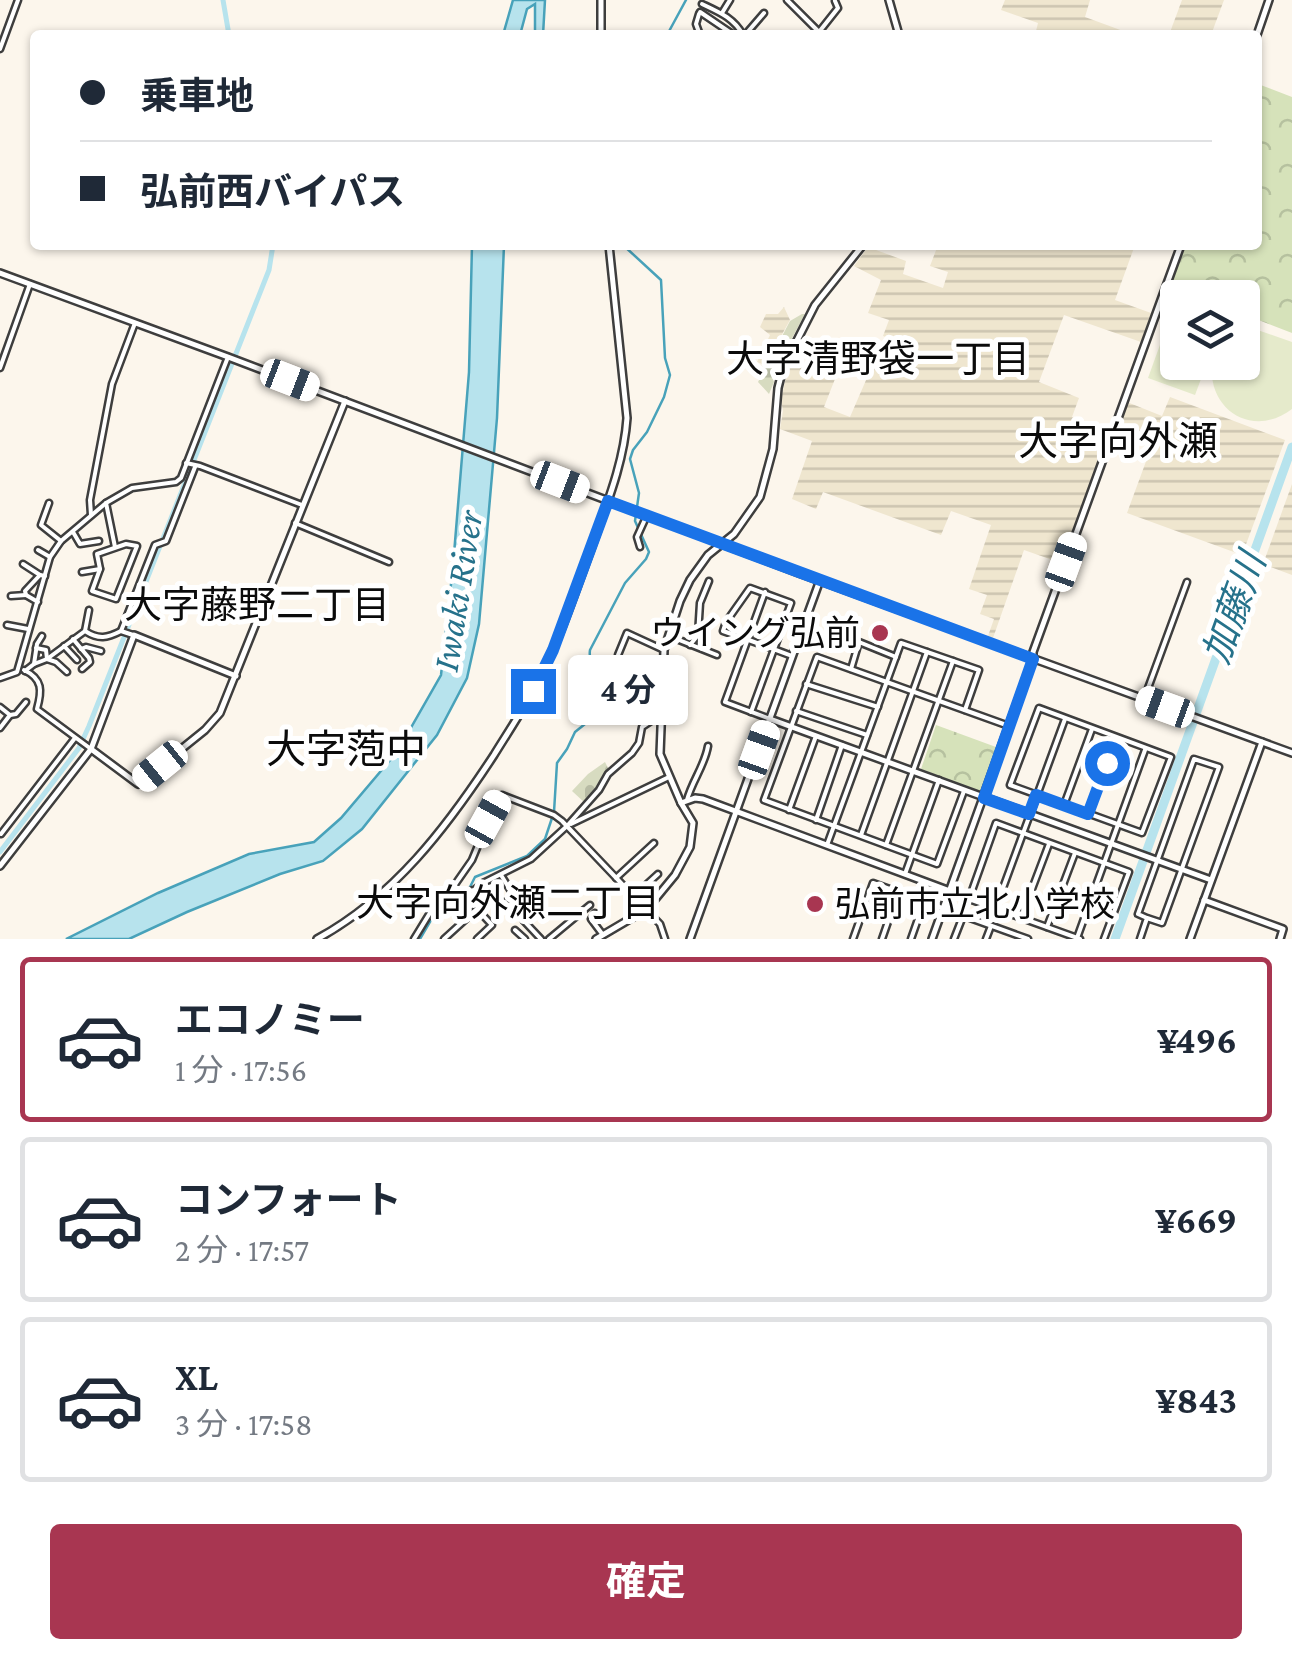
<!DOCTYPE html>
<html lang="ja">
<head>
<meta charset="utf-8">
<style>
  body { margin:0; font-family:"Crimson Pro","Noto Sans JP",serif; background:#f2f2f3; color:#1f2937; height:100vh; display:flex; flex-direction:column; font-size:38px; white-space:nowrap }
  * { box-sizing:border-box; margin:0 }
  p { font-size:32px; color:#747a83 }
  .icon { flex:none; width:55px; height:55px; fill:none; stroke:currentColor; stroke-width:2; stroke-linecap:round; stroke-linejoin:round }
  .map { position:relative; height:939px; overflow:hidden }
  .details { display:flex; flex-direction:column; background:#fff; flex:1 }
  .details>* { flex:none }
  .top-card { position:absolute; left:30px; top:30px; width:1232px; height:220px; border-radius:10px; box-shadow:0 2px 8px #0004; display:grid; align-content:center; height:220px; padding:0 50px; background:#fff }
  .fabs { position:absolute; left:1160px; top:280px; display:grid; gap:20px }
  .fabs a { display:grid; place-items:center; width:100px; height:100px; border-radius:10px; background:#fff; box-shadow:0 2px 8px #0004; font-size:50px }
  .end { position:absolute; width:45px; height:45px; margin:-22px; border:12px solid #1a73e8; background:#fff; box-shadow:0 0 0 5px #fff }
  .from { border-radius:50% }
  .bubble { position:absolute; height:70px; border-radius:10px; background:#fff; box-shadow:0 2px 8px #0004; font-size:32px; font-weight:700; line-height:70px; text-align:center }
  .car { position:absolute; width:30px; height:60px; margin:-30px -15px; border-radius:12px; box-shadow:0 0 8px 2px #0007; background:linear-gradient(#fff 24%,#345 0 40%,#fff 0 76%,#345 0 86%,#fff 0) }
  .top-card b { display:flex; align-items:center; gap:35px; height:95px; font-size:38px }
  .top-card b+b { border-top:2px solid #e0e1e3 }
  .top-card i { width:25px; height:25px; background:#1f2937 }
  ul { padding:18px 0 0; list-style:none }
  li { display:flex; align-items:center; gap:30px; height:165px; margin:0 20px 15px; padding:0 30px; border:5px solid #e0e1e3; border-radius:10px }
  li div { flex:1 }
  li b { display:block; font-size:38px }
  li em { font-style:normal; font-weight:700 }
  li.on { border-color:#a83651 }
  li>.icon { width:90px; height:90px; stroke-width:1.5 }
  .cta { display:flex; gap:20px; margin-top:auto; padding:20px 50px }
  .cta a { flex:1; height:115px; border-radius:10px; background:#a83651; color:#fff; font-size:40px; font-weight:700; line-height:115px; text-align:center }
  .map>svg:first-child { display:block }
  .farmland { fill:url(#farmland-rules) }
  .cemetery { fill:url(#cemetery-stones) }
  .park { fill:url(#park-crowns) }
  .pitch { fill:#e5eacb }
  .water { fill:#b7e3ed; stroke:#48a2ba; stroke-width:2.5 }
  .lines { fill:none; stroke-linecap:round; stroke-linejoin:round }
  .stream { stroke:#48a2ba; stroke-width:2.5 }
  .canal { stroke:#b7e3ed; stroke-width:5 }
  .river { stroke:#b7e3ed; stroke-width:9 }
  .minor-casing { stroke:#3e3e3e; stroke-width:9 }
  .tertiary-casing { stroke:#3e3e3e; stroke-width:10 }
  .minor { stroke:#fff; stroke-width:4 }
  .tertiary { stroke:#fff; stroke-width:5 }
  .route { stroke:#1a73e8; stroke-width:12 }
  .poi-dot { fill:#a83651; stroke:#fff; stroke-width:4 }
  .labels { text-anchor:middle; stroke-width:10; stroke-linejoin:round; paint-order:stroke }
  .poi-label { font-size:35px; fill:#0b0b0b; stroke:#fff; text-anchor:end }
  .neighbourhood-label { font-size:38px; fill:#0b0b0b; stroke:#fff }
  .water-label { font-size:38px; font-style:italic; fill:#26728b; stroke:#fff }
  .quarter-label { font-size:40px; fill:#0b0b0b; stroke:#fff }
</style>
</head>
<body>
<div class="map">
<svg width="1292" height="939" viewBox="0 0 1292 939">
  <defs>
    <pattern id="farmland-rules" width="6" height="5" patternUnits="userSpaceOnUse" patternTransform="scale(2.5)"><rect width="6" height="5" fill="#efe6cf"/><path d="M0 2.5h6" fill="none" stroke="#ccc4b0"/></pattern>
    <pattern id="cemetery-stones" width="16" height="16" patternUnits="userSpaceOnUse" patternTransform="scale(2.5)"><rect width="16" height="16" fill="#d7dbc0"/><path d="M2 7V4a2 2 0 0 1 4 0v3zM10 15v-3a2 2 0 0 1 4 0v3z" fill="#b7bba4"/></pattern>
    <pattern id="park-crowns" width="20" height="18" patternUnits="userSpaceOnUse" patternTransform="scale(2.5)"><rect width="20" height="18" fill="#d6e2ba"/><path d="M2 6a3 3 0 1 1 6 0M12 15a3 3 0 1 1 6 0" fill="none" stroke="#b6c19f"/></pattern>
  </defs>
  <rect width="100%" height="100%" fill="#fcf6ec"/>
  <g class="farmland">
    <polygon points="1005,0 1090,0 1085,17 1134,35 1035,35 1038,23 1001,10"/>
    <polygon points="1182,0 1224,0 1211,35 1169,35"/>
    <polygon points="938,245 1135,245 1115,300 1151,313 1141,342 1064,315 1039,382 1079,398 1072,417 1109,431 1061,563 1024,550 993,638 988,636 994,619 980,614 987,595 969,589 991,525 951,511 941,535 823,492 816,509 792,499 812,441 780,429 783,411 781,400 789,363 835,379 824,407 850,417 873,364 899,373 909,346 883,336 889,320 868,313 881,280 854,266 868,247 906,261 903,274 943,288 948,272 930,266"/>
    <polygon points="784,307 790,320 765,365 757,362 770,335 760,327 766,314 778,314"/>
    <polygon points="1170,397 1285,440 1242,555 1127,513 1155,437 1119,424 1127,402 1162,416"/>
    <polygon points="1292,484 1292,575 1263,564"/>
  </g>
  <g class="cemetery">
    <polygon points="802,314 805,314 777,366 771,375 774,382 769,394 758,382 790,321"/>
    <polygon points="605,762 609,770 585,803 572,791 588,774"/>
  </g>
  <g class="park">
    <polygon points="1258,84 1292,97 1292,333 1243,314 1242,298 1197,297 1170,287 1185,245 1258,245"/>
    <polygon points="936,725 996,747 981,792 921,769"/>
  </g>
  <g class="pitch">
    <polygon points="1174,306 1177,307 1178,362 1207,363 1195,395 1148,378"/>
    <path d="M1246 326 1292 342V409C1253 439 1207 410 1212 363L1242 362 1243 327Z"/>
  </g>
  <g class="water">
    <polygon points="513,0 545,0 543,35 535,35 535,4 527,9 520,35 503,35"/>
    <polygon points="472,245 504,245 497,418 479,624 467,678 437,735 362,829 323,861 280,874 187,912 129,939 66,939 158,893 249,854 314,842 341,818 397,752 441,675 453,566 469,372"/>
  </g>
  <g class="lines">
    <g class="stream">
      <polyline points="667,35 686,0"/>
      <path d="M420 939 438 908 467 893 475 877 527 856 545 839 554 812 557 763 567 749 575 732 585 724 590 716 603 678C597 668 588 664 590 650L625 583 646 559 649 552 635 521 639 493 630 459 633 450 647 432 664 397 670 375 665 358 661 280 623 245"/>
    </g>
    <g class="canal">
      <polyline points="223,0 229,35"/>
      <polyline points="0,852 79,748 89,726 269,270 273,245"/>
    </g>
    <polyline class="river" points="1115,939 1292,447"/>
    <g class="minor-casing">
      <g id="minor">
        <polyline points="787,0 822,35"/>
        <path d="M702 4C719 12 734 18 743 35"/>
        <polyline points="700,12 731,33"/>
        <polyline points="722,13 730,0"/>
        <polyline points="699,14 696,24 700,35"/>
        <polyline points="819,32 838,8 835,1"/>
        <polyline points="745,35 764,13"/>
        <polyline points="0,49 18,0"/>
        <polyline points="0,368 30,284"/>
        <polyline points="186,463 200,466 302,505"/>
        <polyline points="49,503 41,525 61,541"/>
        <polyline points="106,503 115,547"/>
        <polyline points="91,515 90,500 112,384 135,323"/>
        <polyline points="295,523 389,562"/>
        <polyline points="73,532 80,544 99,541"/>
        <polygon points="126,544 137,546 116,599 92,591 100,569 97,554"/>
        <polyline points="640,547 637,537 647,515"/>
        <polyline points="38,550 50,557"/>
        <polyline points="23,564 40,575"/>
        <polyline points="82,572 100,569"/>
        <polyline points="765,592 725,702 770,719"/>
        <polyline points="11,596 26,595"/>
        <polyline points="38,602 26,595 25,591 40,575 45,576"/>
        <polyline points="7,625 28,629"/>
        <polyline points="85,631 89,610"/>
        <polyline points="121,631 155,545 166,541 195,467"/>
        <polyline points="669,636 717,655"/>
        <polyline points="73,639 89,658 90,662 82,669"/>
        <polyline points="690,645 698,635 700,603 709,581"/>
        <polyline points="64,646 77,660"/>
        <polyline points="36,648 46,650 47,659 56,662 67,672"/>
        <polyline points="81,649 86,647 101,651"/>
        <polyline points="618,655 627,633 664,650"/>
        <polyline points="34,664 37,644 42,636"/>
        <polyline points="851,669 859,642 896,657"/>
        <path d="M24 670C43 679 42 691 37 709L91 749"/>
        <path d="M25 671 34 664 47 659 85 631C99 640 107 638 121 631L133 635"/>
        <polyline points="0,678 17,672 50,557 61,541 106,503 132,488 176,482 181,478 228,357"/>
        <polyline points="806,684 878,707"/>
        <polyline points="1144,699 1187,582"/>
        <polyline points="0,707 10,715 0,728"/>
        <polygon points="1039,708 1171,757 1142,833 1010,785"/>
        <polyline points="796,711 867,735"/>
        <path d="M751 712 791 603 750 588 726 622 723 631C746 639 769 647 792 656"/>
        <polyline points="10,715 16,714 26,702"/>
        <polyline points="964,791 937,864 764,800 817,657 1009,726"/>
        <path d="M687 800C692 781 705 765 708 746"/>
        <polyline points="1064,805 1092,729"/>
        <polyline points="789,810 816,736"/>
        <polyline points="1088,815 1116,739"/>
        <polyline points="816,820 842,745"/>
        <polyline points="571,824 669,777"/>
        <polyline points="1,834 75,738"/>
        <polyline points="861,835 927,652"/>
        <polyline points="827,845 901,643 979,670 965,710"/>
        <polyline points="886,845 953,661"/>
        <polyline points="905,874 939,780"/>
        <polyline points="501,875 512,893 549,891"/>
        <polyline points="616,878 654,843"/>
        <polyline points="483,883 495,901 505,902"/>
        <polyline points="634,896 658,874"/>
        <polyline points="436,903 444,892 456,883 472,860 489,819 502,795 554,815 562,821 660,924 665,939"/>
        <polyline points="996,907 1065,719"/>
        <polyline points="595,913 591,919 603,935"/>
        <polyline points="1021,918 1049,844"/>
        <polyline points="524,921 541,939"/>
        <polyline points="1047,927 1075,853"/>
        <polyline points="515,930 525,939"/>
        <polyline points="1077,938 1145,750"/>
        <polyline points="414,939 436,903 453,895 474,890 483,883 531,859 567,826 599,790 608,774 632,753 639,743 642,727 660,715"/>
        <polyline points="444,939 477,909 492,925 477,939"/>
        <polyline points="549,939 590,905"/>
        <polyline points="853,939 873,883 1028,939"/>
        <polyline points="882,939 898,893"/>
        <polyline points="911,939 924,902"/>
        <polyline points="954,939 963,916"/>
        <polyline points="986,939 991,926"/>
        <polyline points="1080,939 969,899 996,823 1129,872 1104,939"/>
        <polyline points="1140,939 1147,918 1162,923 1219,767 1194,759 1138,914 1147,918"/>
      </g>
    </g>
    <g class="tertiary-casing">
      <g id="tertiary">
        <polyline points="601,0 601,35"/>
        <polyline points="889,0 899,35"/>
        <polyline points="1257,35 1269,0"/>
        <polyline points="0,273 228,357 799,573 1292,753"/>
        <polyline points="770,719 1211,880"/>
        <polyline points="91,749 138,784 205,730 220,713 345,401"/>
        <polyline points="681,803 695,798 703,799 950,891"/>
        <polyline points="0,866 91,749 134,635 236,676"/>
        <polyline points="1204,900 1283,929 1280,939"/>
        <path d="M317 939C394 897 447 827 494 755 510 729 527 704 541 676 561 636 575 592 591 549 606 506 624 463 627 418L609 245"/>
        <polyline points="596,939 647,909 675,875 690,847 693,823 681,803 660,754 664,650 680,601 690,580 708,555 734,534 760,497 773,449 778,388 783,368 815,305 863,245"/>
        <polyline points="690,939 820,580"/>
        <polyline points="932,939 1033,659 1033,652 1181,245"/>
        <polyline points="1190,939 1262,742"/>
      </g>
    </g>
    <use href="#minor" class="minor"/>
    <use href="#tertiary" class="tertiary"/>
  </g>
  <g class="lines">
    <polyline class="route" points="533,691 553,650 608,501 1033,659 984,798 1029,814 1036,795 1088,814 1107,763"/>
  </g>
  <g class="poi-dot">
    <circle cx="880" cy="633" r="10"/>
    <circle cx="815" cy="904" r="10"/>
  </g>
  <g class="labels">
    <g class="poi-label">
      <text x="860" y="645">ウイング弘前</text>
      <text x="835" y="916" text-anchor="start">弘前市立北小学校</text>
    </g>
    <g class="neighbourhood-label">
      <text x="878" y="372">大字清野袋一丁目</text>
      <text x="257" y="618">大字藤野二丁目</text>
      <text x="508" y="916">大字向外瀬二丁目</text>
    </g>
    <g class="water-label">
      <text transform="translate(457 591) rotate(-81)" y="13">Iwaki River</text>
      <text transform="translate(1234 608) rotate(-70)" y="13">加藤川</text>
    </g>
    <g class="quarter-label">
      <text x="1118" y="455">大字向外瀬</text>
      <text x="346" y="763">大字萢中</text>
    </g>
  </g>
</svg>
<div class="fabs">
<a><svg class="icon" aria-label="layers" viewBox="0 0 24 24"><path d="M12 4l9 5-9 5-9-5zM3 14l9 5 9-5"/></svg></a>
</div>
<i class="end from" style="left:1107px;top:763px"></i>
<i class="end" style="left:533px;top:691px"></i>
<div class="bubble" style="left:568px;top:655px;width:120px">4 分</div>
<i class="car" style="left:290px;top:380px;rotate:111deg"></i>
<i class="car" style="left:560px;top:482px;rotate:111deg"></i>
<i class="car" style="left:1066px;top:562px;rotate:20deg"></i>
<i class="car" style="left:1165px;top:707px;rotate:290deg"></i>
<i class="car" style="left:759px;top:750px;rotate:20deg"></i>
<i class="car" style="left:160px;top:766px;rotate:231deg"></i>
<i class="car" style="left:488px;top:819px;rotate:29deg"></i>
<div class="top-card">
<b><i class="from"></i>乗車地</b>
<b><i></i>弘前西バイパス</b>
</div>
</div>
<section class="details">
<ul>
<li class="on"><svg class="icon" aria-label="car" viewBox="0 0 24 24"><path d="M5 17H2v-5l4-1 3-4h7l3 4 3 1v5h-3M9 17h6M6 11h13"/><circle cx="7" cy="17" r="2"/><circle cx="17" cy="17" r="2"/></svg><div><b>エコノミー</b><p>1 分 · 17:56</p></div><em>¥496</em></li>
<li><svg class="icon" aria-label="car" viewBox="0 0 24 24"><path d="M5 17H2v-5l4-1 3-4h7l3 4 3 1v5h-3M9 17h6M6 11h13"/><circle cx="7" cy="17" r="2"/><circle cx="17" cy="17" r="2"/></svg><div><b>コンフォート</b><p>2 分 · 17:57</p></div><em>¥669</em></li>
<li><svg class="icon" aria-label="car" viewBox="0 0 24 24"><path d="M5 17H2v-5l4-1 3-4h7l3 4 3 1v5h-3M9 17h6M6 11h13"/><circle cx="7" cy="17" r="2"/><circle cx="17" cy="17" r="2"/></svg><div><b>XL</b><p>3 分 · 17:58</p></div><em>¥843</em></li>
</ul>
<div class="cta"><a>確定</a></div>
</section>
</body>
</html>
